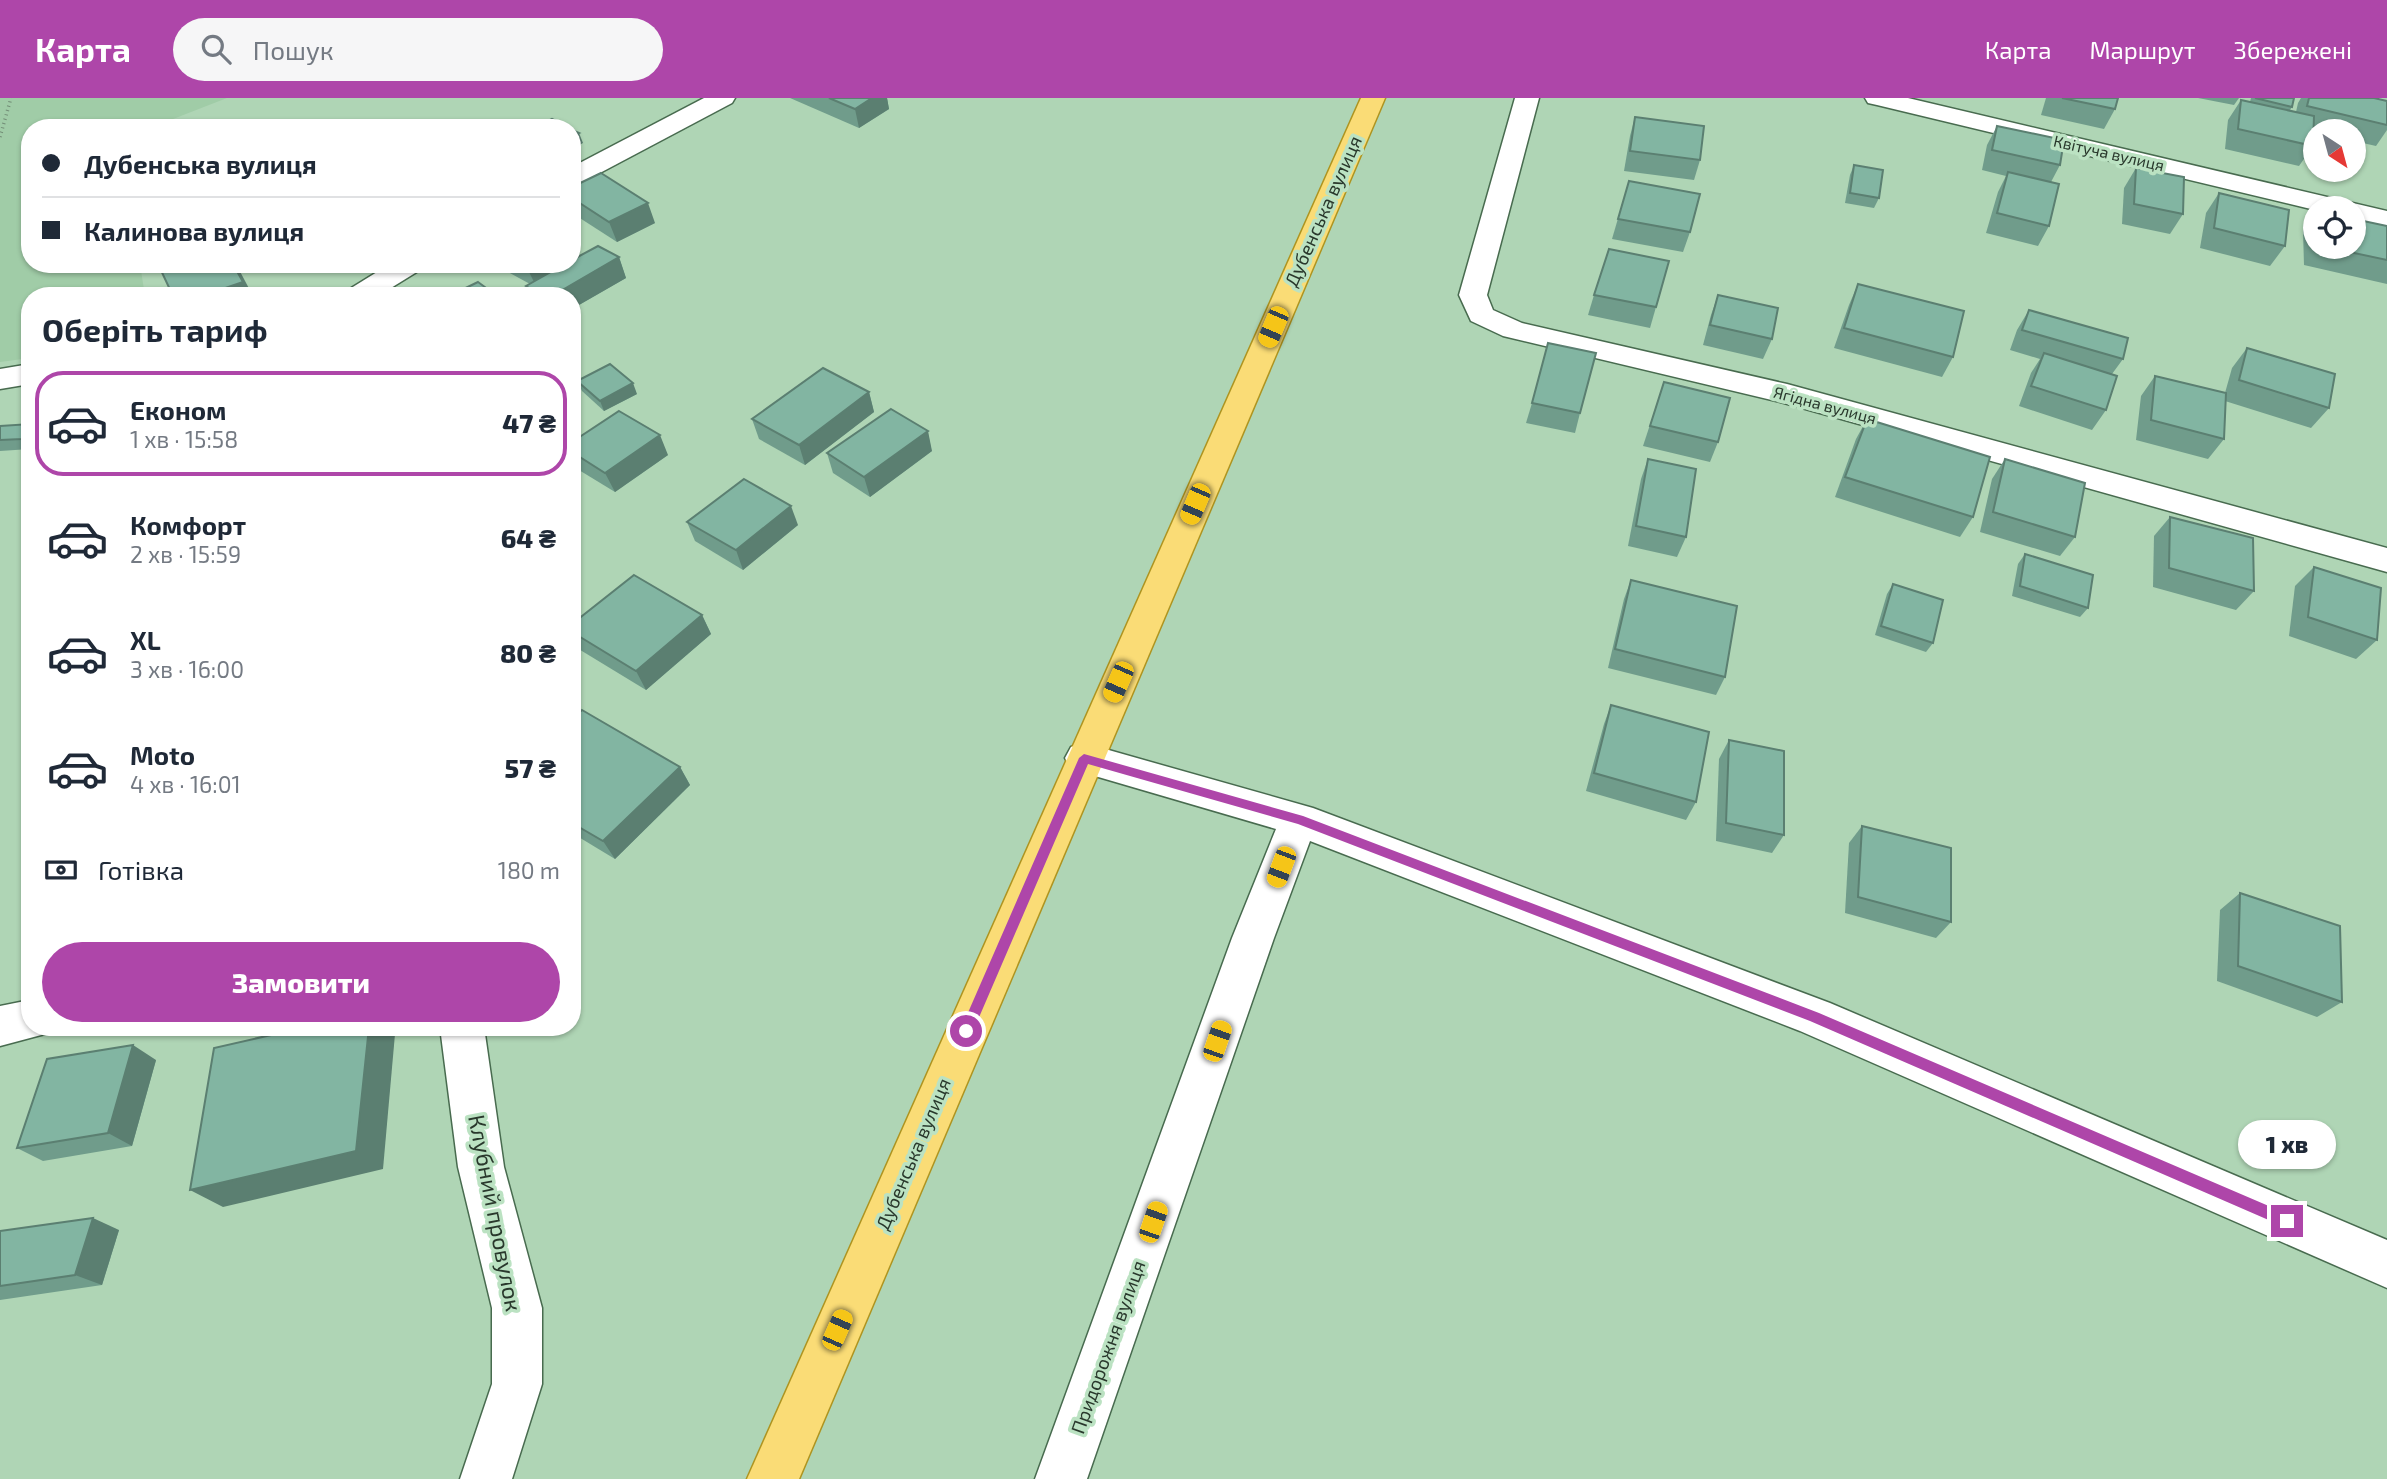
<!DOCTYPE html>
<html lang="uk">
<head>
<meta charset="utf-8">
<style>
  body { margin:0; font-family:"Exo 2",sans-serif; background:#f6f6f7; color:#1f2937; height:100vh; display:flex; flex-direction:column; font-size:26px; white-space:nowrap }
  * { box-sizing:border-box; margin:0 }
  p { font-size:23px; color:#747a83 }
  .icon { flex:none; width:38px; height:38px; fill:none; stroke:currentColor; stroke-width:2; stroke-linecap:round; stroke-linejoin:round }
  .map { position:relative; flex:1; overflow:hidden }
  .sheet { position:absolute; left:21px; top:189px; width:560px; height:749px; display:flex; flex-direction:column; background:#fff; border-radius:28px; box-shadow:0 2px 5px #0004 }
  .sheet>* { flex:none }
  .guide { position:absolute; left:21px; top:21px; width:560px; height:154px; border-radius:28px; box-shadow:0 2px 5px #0004; display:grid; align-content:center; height:154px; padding:0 21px; background:#fff }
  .needle { width:46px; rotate:144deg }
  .controls { position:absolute; left:2303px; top:21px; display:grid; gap:14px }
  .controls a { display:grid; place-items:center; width:63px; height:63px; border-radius:50%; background:#fff; box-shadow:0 2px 5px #0004; font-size:35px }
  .end { position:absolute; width:32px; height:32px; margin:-16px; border:9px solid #ae46a9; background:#fff; box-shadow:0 0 0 4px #fff }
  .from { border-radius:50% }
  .bubble { position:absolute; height:49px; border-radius:24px; background:#fff; box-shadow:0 2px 5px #0004; font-size:23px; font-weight:800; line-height:49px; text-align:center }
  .car { position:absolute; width:21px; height:42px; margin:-21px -10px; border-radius:9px; box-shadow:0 0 5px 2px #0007; background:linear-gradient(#f5c518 24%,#345 0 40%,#f5c518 0 76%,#345 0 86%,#f5c518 0) }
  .guide b { display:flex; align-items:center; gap:24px; height:66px; font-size:26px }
  .guide b+b { border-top:2px solid #e0e1e3 }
  .guide i { width:18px; height:18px; background:#1f2937 }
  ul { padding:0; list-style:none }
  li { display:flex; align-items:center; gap:21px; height:105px; margin:0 14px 10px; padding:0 7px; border:4px solid transparent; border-radius:28px }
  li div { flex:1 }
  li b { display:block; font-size:26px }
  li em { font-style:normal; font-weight:800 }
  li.current { border-color:#ae46a9 }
  li>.icon { width:63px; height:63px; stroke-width:1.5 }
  h2 { padding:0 21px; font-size:32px; line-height:84px }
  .pay { display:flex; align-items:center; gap:18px; height:77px; padding:0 21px; font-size:26px }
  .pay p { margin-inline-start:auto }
  .primary-button { display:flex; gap:14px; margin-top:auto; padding:14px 21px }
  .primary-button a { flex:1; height:80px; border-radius:42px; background:#ae46a9; color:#fff; font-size:28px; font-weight:800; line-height:80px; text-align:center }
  header { display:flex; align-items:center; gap:42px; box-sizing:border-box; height:98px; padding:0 35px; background:#ae46a9; color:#fff }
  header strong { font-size:33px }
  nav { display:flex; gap:38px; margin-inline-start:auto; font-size:24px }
  .search { width:490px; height:63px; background:#f6f6f7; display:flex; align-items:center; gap:18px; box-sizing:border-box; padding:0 24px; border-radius:38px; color:#747a83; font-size:26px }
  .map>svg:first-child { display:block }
  .built { fill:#a0cca7 }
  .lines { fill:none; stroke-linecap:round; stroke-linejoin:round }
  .street-casing { stroke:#486b4f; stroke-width:3 }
  .primary-casing { stroke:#ae9420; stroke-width:3 }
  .path { stroke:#728d76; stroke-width:3.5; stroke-dasharray:1 3.5; stroke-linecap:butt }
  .street { fill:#fff; fill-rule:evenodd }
  .primary { fill:#fadc76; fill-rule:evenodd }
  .wall { fill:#709c8b }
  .shaded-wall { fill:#5b7f71 }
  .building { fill:#82b5a2; stroke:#5b7f71; stroke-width:2 }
  .route { fill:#ae46a9 }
  .labels { text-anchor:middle; stroke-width:7; stroke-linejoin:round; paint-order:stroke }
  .far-street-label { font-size:16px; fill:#29382c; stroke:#bbe2c2 }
  .street-label { font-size:19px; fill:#29382c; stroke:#bbe2c2 }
  .near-street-label { font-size:23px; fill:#29382c; stroke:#bbe2c2 }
</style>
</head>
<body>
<header>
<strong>Карта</strong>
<div class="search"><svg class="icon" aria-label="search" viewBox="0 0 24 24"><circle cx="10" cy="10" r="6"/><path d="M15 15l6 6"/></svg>Пошук</div>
<nav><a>Карта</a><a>Маршрут</a><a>Збережені</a></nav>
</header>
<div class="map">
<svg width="2387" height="1381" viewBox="0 0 2387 1381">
  <rect width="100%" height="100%" fill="#afd5b5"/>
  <polygon class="built" points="0,0 227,0 150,30 30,30 30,166 140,166 145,198 30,198 30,260 0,264"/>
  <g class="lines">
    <g class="street-casing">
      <g id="street">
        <polygon points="704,0 735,0 732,5 581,85 572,87 572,69"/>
        <polygon points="1515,0 1539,0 1487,197 1493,212 1522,225 1787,286 2387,450 2387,474 1784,305 1503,238 1471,223 1459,197"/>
        <polygon points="1865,0 1908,0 2387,113 2387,129 2354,121 2354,110 2315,112 1877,7 1868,5"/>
        <polygon points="390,166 424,166 420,172 378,198 344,198 348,192"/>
        <polygon points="30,266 30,286 0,291 0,271"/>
        <polygon points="1084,645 1313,710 1830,905 2387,1142 2387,1190 1800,933 1310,743 1274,840 1087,1381 1035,1381 1232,840 1276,731 1071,671 1065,660 1071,649"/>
        <polygon points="30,902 30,929 48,929 45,936 0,948 0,908"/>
        <polygon points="440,929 484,929 504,1069 542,1210 542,1286 512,1381 460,1381 492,1286 492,1210 458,1069"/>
      </g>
    </g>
    <g class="primary-casing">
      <polygon id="primary" points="1361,0 1385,0 799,1381 747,1381"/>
    </g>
    <polyline class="path" points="0,39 11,0"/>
    <use href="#street" class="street"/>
    <use href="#primary" class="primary"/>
  </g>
  <g class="wall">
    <polygon points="790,0 887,0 889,11 859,30"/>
    <polygon points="2046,0 2118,0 2115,11 2104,31 2041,17"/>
    <polygon points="2198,0 2239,0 2234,7"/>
    <polygon points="2251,0 2294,0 2292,9 2290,12 2296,14 2298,5 2301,0 2374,0 2387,3 2387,32 2376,48 2354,43 2354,33 2314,33 2313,48 2299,68 2225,51 2228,22 2241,2 2250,4"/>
    <polygon points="1635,19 1700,62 1694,82 1624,73 1630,38"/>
    <polygon points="1997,28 2060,67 2051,84 2049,128 2038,148 1986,135 1998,94 2006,78 1982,72 1987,47"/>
    <polygon points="1854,67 1879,100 1874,110 1845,105 1850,77"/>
    <polygon points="2136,70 2183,116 2170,136 2122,126 2124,90"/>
    <polygon points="1629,83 1690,134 1683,154 1612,141"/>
    <polygon points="572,89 655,125 617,144 572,115"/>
    <polygon points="2219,95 2285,148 2270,168 2200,150 2206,115"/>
    <polygon points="2315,117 2315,149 2354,149 2387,128 2387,186 2304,167 2303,133"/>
    <polygon points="619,159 626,180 572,211 572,198 530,198 526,188 530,186 493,166 572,166 573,162"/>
    <polygon points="1858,186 1953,259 1942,279 1834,250 1849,207"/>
    <polygon points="1594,197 1656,209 1650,230 1588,217"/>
    <polygon points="1718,197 1772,241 1763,261 1703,247 1711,217"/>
    <polygon points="2029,212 2123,261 2112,276 2106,312 2092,332 2019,308 2031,275 2040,261 2010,252 2017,232"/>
    <polygon points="2247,250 2329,310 2311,330 2225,303 2224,341 2208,361 2136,342 2141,298 2155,278 2225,295 2232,270"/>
    <polygon points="577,283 637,296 604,313 582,293"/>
    <polygon points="1664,284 1718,344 1710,364 1643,348"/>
    <polygon points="869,294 874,314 805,367 759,341 752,321"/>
    <polygon points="1532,305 1580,315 1575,335 1526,325"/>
    <polygon points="1867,321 1973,419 1960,439 1835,399 1856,341"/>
    <polygon points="30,326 30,351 0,353 0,328"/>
    <polygon points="572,344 668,357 615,394 574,369 572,365"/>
    <polygon points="932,353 870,399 833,375 827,355"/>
    <polygon points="1648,361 1686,439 1677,459 1628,448 1641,381"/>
    <polygon points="2005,361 2075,439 2060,458 1980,434 1992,381"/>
    <polygon points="2170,419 2254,493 2236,512 2153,489 2154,438"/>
    <polygon points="687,424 798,427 743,472 695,443"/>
    <polygon points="2025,456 2088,510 2080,519 2012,498 2018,466"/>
    <polygon points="2314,469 2377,542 2356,561 2289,538 2295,488"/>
    <polygon points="1631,482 1725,579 1716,597 1608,570 1624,501"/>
    <polygon points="1893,486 1933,545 1926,554 1875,537 1887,496"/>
    <polygon points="702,517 711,536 646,592 577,550 572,541 572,526"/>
    <polygon points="1611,607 1696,704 1686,722 1586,693 1604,626"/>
    <polygon points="572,621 680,669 690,687 615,761 572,735"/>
    <polygon points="1729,642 1784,737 1772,755 1716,743 1719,661"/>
    <polygon points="1862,728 1951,824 1936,840 1845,815 1849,745"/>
    <polygon points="2240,795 2342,904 2317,919 2217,883 2220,812"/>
    <polygon points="156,962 132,1048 43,1063 17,1050"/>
    <polygon points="119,1132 102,1187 0,1202 0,1133"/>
  </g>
  <g class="shaded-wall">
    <polygon points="872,0 887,0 889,11 859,30 855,11"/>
    <polygon points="579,35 583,45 572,51 572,38"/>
    <polygon points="648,105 655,125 617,144 609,124"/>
    <polygon points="619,159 626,180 572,211 572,198 552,198"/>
    <polygon points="572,160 575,167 537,190 527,170 533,166 572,166"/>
    <polygon points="233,166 236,166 253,198 202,198"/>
    <polygon points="633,285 637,296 604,313 600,303"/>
    <polygon points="869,294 874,314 805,367 799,347"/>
    <polygon points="30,328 30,349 22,341"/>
    <polygon points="928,333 932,353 870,399 864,379"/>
    <polygon points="660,337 668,357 615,394 605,375"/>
    <polygon points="791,408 798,427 743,472 736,452"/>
    <polygon points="702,517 711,536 646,592 636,573"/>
    <polygon points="680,669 690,687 615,761 603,743"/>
    <polygon points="369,929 387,929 395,936 383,1071 223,1109 190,1092"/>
    <polygon points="133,947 156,962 132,1048 108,1035"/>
    <polygon points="93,1120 119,1132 102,1187 75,1177"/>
  </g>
  <g class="building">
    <polygon points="829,0 872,0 855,11"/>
    <polygon points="2062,0 2118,0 2115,11"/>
    <polygon points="2255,0 2294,0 2292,9"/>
    <polygon points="2309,0 2374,0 2387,3 2387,27 2307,8"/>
    <polygon points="2241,2 2314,18 2313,48 2238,31"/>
    <polygon points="1635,19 1704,28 1700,62 1630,53"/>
    <polygon points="552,21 569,30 535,30"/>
    <polygon points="1997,28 2064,42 2060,67 1992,52"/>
    <polygon points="572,32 579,35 572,38"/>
    <polygon points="1854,67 1883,72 1879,100 1850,95"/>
    <polygon points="2136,70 2184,79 2183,116 2134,106"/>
    <polygon points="2008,74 2059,86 2049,128 1997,115"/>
    <polygon points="601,75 648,105 609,124 572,100 572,89"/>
    <polygon points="1629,83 1700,96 1690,134 1618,121"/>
    <polygon points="2219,95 2289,112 2285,148 2214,130"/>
    <polygon points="2354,121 2387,128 2387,162 2326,149 2354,149"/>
    <polygon points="598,148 619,159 552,198 541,198 526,188 565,166 572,166 572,162"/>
    <polygon points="1609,151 1669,163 1656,209 1594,197"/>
    <polygon points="158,166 233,166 243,184 202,198 173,198"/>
    <polygon points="521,166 533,166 527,170"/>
    <polygon points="478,184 497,198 449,198"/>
    <polygon points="1858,186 1964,213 1953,259 1844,230"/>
    <polygon points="1718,197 1778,210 1772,241 1710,227"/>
    <polygon points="2029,212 2128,240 2123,261 2022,232"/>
    <polygon points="1548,245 1596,255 1580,315 1532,305"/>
    <polygon points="2247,250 2335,276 2329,310 2239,282"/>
    <polygon points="2044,255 2117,278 2106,312 2031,288"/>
    <polygon points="610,266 633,285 600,303 577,283"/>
    <polygon points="823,270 869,294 799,347 752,321"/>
    <polygon points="2155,278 2226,295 2224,341 2151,322"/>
    <polygon points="1664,284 1730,300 1718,344 1650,328"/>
    <polygon points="891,311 928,333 864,379 827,355"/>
    <polygon points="619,313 660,337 605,375 572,354 572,344"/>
    <polygon points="1867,321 1990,359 1973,419 1845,379"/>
    <polygon points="30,326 22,341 0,342 0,328"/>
    <polygon points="1648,361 1696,371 1686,439 1636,428"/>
    <polygon points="2005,361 2085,385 2075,439 1993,414"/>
    <polygon points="744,381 791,408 736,452 687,424"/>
    <polygon points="2170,419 2253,440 2254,493 2169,470"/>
    <polygon points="2025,456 2093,477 2088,510 2020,488"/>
    <polygon points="2314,469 2381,490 2377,542 2308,519"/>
    <polygon points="634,477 702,517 636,573 572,534 572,526"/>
    <polygon points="1631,482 1737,508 1725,579 1615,551"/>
    <polygon points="1893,486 1943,502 1933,545 1881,528"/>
    <polygon points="1611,607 1709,634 1696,704 1594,675"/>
    <polygon points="582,612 680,669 603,743 572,725 572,621"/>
    <polygon points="1729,642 1784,653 1784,737 1726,725"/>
    <polygon points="1862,728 1951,750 1951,824 1858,799"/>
    <polygon points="2240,795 2340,828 2342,904 2238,868"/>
    <polygon points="306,929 369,929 356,1053 190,1092 214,950"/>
    <polygon points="133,947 108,1035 17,1050 47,961"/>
    <polygon points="93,1120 75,1177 0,1188 0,1133"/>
  </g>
  <polygon class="route" points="1084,656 1303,718 1819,915 2292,1118 2294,1123 2287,1130 1810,923 1298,726 1088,666 971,938 962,938 960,933 1079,660"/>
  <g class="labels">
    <g class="far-street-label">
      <text transform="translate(2109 55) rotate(13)" y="6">Квітуча вулиця</text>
      <text transform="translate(1825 307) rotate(15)" y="6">Ягідна вулиця</text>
    </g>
    <g class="street-label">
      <text transform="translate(1323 113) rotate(-66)" y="7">Дубенська вулиця</text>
      <text transform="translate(913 1056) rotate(-67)" y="7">Дубенська вулиця</text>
      <text transform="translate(1108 1249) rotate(-70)" y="7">Придорожня вулиця</text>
    </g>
    <g class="near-street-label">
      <text transform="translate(495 1115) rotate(79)" y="8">Клубний провулок</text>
    </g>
  </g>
</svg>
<div class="controls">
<a><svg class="needle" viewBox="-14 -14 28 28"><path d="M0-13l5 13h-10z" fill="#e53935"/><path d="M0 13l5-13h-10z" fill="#747a83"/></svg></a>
<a><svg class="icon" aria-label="locate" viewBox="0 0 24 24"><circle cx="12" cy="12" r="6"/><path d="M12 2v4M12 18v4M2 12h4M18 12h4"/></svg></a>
</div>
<i class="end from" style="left:966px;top:933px"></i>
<i class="end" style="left:2287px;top:1123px"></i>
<div class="bubble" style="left:2238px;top:1022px;width:98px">1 хв</div>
<i class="car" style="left:1273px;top:229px;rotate:203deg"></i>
<i class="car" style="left:1195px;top:406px;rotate:203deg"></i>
<i class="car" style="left:1118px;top:584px;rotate:204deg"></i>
<i class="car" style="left:1281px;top:769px;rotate:201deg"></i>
<i class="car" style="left:1217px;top:943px;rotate:19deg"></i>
<i class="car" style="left:1153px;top:1124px;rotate:19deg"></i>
<i class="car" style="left:837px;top:1232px;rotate:24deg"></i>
<div class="guide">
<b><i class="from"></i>Дубенська вулиця</b>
<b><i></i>Калинова вулиця</b>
</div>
<section class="sheet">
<h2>Оберіть тариф</h2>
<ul>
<li class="current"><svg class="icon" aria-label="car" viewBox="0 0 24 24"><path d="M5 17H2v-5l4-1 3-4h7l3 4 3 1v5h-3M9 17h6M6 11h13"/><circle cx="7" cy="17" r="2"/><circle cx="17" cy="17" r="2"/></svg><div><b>Економ</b><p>1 хв · 15:58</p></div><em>47 ₴</em></li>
<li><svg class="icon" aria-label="car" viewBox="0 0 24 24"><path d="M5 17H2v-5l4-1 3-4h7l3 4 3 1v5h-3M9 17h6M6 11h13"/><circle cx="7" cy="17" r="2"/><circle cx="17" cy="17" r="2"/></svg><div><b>Комфорт</b><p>2 хв · 15:59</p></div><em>64 ₴</em></li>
<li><svg class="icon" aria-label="car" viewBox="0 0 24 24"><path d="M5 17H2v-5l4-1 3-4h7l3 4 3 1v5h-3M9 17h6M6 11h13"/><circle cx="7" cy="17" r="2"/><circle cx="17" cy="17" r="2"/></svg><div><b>XL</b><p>3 хв · 16:00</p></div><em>80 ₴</em></li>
<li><svg class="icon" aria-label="car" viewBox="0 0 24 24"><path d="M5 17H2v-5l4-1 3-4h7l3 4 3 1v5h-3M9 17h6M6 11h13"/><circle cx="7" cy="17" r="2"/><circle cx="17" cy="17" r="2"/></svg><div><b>Moto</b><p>4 хв · 16:01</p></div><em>57 ₴</em></li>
</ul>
<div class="pay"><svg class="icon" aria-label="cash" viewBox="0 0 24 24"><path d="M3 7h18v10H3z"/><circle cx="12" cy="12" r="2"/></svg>Готівка<p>180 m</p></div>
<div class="primary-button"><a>Замовити</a></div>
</section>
</div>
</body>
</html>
